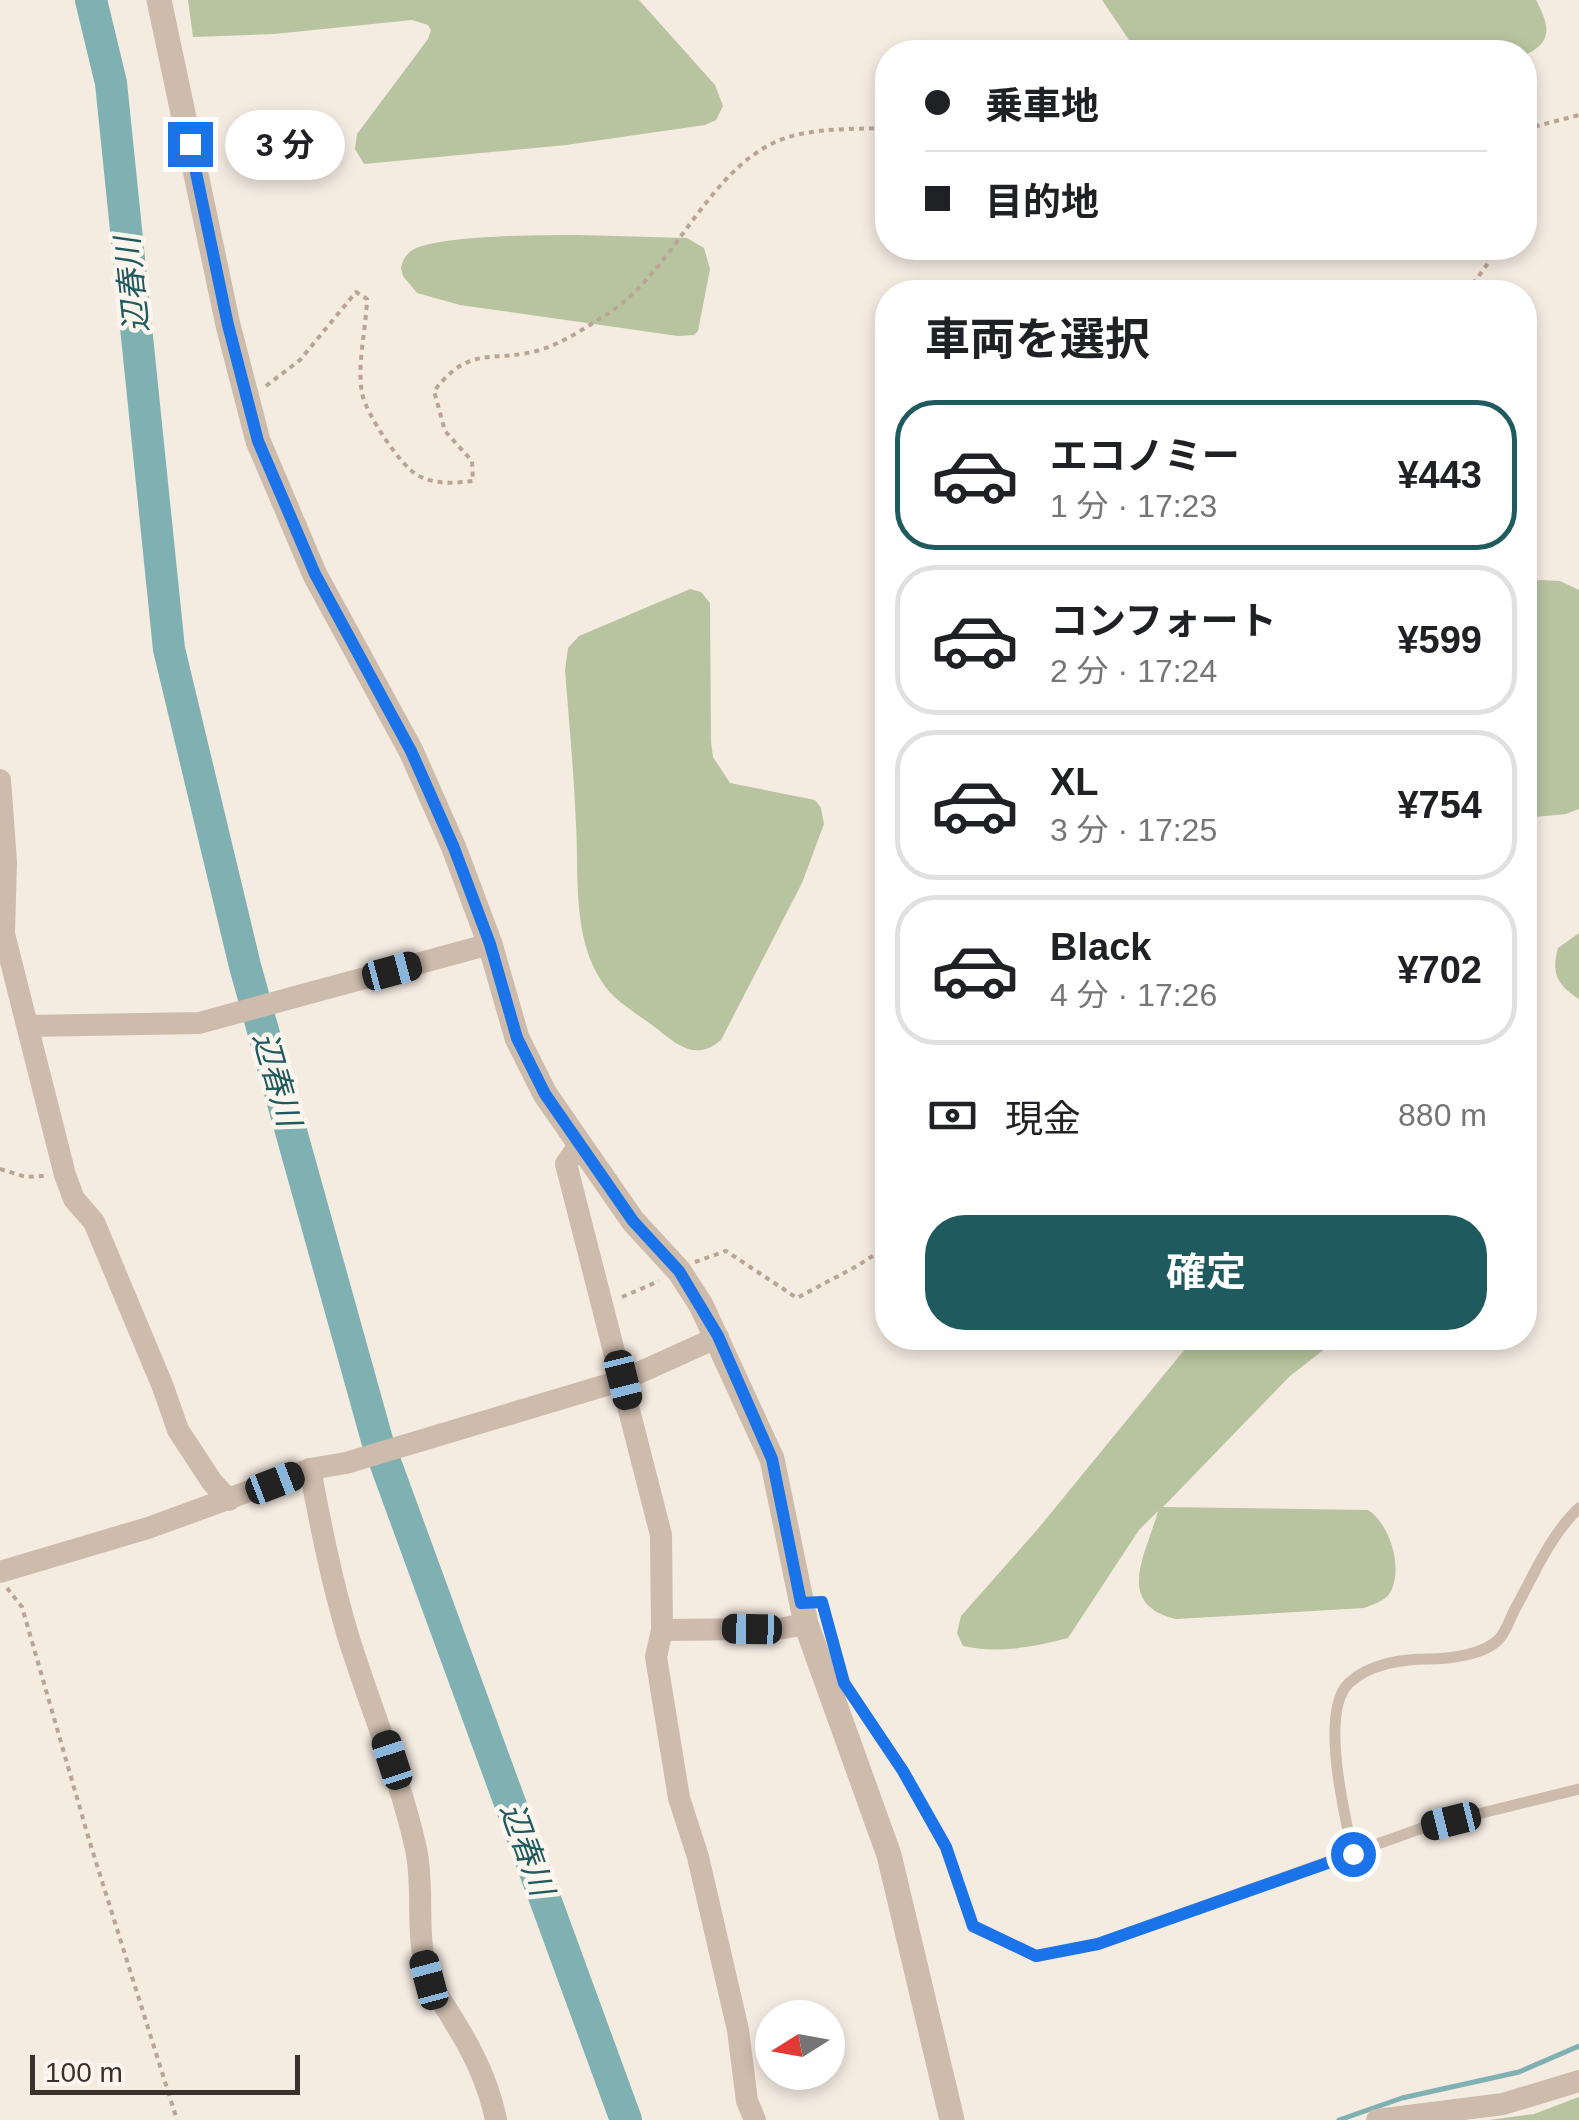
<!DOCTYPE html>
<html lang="ja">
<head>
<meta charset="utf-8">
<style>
  body { margin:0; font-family:Arial,"Noto Sans JP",sans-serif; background:#f6f6f6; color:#202124; height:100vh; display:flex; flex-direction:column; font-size:38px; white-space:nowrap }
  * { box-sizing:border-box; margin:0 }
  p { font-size:32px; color:#757577 }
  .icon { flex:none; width:55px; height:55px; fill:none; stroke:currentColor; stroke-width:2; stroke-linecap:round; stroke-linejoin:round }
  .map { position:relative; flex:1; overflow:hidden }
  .details { position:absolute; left:875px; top:280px; width:662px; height:1070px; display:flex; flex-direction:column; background:#fff; border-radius:40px; box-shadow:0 5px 15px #0003 }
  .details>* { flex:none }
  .top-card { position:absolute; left:875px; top:40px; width:662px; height:220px; border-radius:40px; box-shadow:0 5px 15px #0003; display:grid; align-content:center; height:220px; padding:0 50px; background:#fff }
  .needle { width:65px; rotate:259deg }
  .tools { position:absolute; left:755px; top:2000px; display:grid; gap:20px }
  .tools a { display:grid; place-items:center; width:90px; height:90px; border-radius:50%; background:#fff; box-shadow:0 5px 15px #0003; font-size:50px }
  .scale { position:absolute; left:30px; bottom:25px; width:270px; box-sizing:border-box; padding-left:10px; border:5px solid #3b302b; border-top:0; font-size:28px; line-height:35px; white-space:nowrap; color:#3b302b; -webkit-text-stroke:8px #fbf5ee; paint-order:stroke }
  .end { position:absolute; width:45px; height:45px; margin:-22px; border:12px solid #1a73e8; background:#fff; box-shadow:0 0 0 5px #fff }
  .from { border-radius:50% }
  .bubble { position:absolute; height:70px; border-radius:35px; background:#fff; box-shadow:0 5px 15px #0003; font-size:32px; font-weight:700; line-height:70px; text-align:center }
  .car { position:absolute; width:30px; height:60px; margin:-30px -15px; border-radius:12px; box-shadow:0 0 8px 2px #0007; background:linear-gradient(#222 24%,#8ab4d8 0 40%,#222 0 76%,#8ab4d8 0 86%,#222 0) }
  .top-card b { display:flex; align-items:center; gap:35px; height:95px; font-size:38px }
  .top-card b+b { border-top:2px solid #e0e0e0 }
  .top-card i { width:25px; height:25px; background:#202124 }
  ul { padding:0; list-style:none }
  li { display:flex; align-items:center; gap:30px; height:150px; margin:0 20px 15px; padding:0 30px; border:5px solid #e0e0e0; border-radius:40px }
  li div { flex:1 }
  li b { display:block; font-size:38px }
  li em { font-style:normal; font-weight:700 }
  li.active { border-color:#1f5a5e }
  li>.icon { width:90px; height:90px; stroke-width:1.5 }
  h2 { padding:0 50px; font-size:45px; line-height:120px }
  .pay { display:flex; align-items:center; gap:25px; height:110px; padding:0 50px; font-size:38px }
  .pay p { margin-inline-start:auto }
  .button { display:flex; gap:20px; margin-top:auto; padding:20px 50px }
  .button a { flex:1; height:115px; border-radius:40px; background:#1f5a5e; color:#fff; font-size:40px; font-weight:700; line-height:115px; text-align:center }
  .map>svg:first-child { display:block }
  .green { fill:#b8c4a0 }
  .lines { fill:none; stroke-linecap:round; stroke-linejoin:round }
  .stream { stroke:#7fb0b2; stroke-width:5 }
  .river { stroke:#7fb0b2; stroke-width:32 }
  .path { stroke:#b9a596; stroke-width:4; stroke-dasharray:5 5; stroke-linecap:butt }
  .service { stroke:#cdbbac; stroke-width:11 }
  .minor { stroke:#cdbbac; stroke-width:22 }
  .tertiary { stroke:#cdbbac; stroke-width:25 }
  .route { stroke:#1a73e8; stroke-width:12 }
  .labels { text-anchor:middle; stroke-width:9; stroke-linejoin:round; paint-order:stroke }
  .water-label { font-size:32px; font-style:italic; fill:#1f5a5e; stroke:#fbf5ee }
</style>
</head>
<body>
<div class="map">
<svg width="1579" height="2120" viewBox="0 0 1579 2120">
  <rect width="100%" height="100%" fill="#f4ebe1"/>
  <g class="green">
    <polygon points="188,0 639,0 715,85 723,106 716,120 705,125 566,145 364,164 355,149 357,134 428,39 431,30 428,25 412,20 274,34 193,37"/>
    <path d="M1102 0H1536C1549 25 1554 42 1525 55L1137 52Z"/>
    <path d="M578 235 687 238 704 248 710 269 698 331 694 335 678 336 460 305 417 293 403 276 401 268C403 259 406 254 414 249 443 235 542 235 578 235Z"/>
    <polygon points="1541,580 1560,581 1579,590 1579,809 1566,814 1525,818 1525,582"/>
    <path d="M690 589 701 592 710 603 711 742 713 757 730 783 815 800 821 808 824 824 802 883 721 1040C699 1059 682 1049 661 1032 643 1017 614 1002 602 982 572 936 579 877 576 825 574 773 569 722 565 670L568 648 579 636Z"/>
    <path d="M1579 933V999C1557 985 1551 973 1558 948Z"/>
    <path d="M1525 1141C1538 1161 1540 1179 1525 1199Z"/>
    <path d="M1194 1338H1339L1290 1376 1163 1507 1368 1510C1390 1524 1403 1567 1391 1591 1386 1601 1374 1604 1364 1608L1176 1619C1113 1604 1147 1553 1158 1511L1139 1530 1068 1638C1033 1647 999 1654 963 1646L957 1633 961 1616 1037 1530Z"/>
    <polygon points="1579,2097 1579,2120 1489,2120 1534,2114"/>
  </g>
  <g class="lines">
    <polyline class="stream" points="1339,2120 1402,2098 1519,2072 1579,2046"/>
    <polyline class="river" points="91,0 111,83 169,649 245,966 377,1440 626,2120"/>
    <g class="path">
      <polyline points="1367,52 1415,42 1424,52"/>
      <polyline points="1525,129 1579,115"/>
      <polyline points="1467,292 1494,255 1493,248"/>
      <path d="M266 386 300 360 356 292 367 299C366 330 357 363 362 393 366 414 401 467 419 476 437 485 455 483 473 481L472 461 445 431 434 391C472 342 493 365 543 349 564 342 585 328 604 316 678 272 710 155 796 135 825 128 858 129 888 128"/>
      <polyline points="0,1169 26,1177 44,1176"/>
      <polyline points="695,1262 726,1251 797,1298 857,1266 888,1246"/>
      <polyline points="622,1297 659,1281"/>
      <polyline points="7,1588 22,1607 90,1843 177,2120"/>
    </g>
    <g class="service">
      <polyline points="801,1603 822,1602 845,1683 903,1771 945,1847 973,1927 1036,1956 1097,1944 1425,1827 1579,1789"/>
      <path d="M1353 1853C1345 1817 1319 1711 1349 1683 1369 1664 1402 1659 1428 1659 1449 1659 1485 1655 1500 1638 1506 1631 1510 1619 1514 1611 1533 1577 1550 1535 1579 1508"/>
    </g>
    <g class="minor">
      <polyline points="0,780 6,862 4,934 65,1175 74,1199 94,1222 163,1387 178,1430 212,1482 229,1500"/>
      <polyline points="28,1026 199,1023 490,944"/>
      <polyline points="579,1145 566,1164 661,1535 662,1630 656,1657 679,1798 698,1857 738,2030 747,2101 755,2120"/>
      <path d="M310 1469C321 1527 332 1583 349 1639 371 1709 400 1777 416 1849 425 1890 414 1937 429 1977 434 1993 447 2008 455 2023 474 2053 489 2085 496 2120"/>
      <polyline points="0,1572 148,1528 310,1469 346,1463 623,1380 718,1337"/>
      <polyline points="662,1630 778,1629 806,1624"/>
      <polyline points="1377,2120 1503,2104 1579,2081"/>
    </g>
    <polyline class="tertiary" points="159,0 228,325 258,441 315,575 411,751 454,848 490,944 517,1038 545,1094 633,1221 679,1271 701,1305 772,1459 806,1624 889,1855 952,2120"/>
  </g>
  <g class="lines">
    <polyline class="route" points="190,144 228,325 258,441 315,574 411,751 454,848 490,944 517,1038 545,1094 633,1221 679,1271 718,1336 772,1459 801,1603 822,1602 844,1683 903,1771 946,1847 973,1926 1036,1956 1098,1944 1353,1854"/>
  </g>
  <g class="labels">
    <g class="water-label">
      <text transform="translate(132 285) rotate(-96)" y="11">辺春川</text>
      <text transform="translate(277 1079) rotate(74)" y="11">辺春川</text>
      <text transform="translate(527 1849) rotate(70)" y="11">辺春川</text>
    </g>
  </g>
</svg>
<div class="tools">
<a><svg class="needle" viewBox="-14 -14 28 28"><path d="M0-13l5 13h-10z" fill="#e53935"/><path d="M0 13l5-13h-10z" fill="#757577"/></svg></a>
</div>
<div class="scale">100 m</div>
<i class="end from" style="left:1353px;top:1854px"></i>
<i class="end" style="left:190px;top:144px"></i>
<div class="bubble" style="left:225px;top:110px;width:120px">3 分</div>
<i class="car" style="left:392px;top:971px;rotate:75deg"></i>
<i class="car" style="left:623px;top:1380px;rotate:166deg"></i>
<i class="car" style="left:275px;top:1483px;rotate:69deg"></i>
<i class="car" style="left:752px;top:1629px;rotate:271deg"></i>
<i class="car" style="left:392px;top:1760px;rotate:342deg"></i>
<i class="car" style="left:1451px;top:1821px;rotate:256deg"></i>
<i class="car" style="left:429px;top:1980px;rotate:345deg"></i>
<div class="top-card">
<b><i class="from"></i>乗車地</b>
<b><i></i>目的地</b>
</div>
<section class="details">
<h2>車両を選択</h2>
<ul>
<li class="active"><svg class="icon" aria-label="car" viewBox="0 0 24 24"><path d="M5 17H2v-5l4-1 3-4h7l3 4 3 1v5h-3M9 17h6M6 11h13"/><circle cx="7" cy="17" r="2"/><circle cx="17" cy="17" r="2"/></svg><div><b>エコノミー</b><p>1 分 · 17:23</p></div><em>¥443</em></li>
<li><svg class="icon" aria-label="car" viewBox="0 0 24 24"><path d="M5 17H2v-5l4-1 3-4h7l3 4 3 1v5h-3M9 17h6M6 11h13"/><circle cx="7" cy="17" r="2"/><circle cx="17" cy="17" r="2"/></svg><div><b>コンフォート</b><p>2 分 · 17:24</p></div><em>¥599</em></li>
<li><svg class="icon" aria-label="car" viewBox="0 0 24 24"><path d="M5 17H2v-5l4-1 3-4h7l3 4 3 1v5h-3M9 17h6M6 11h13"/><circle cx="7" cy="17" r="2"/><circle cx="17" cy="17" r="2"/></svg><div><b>XL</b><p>3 分 · 17:25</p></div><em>¥754</em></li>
<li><svg class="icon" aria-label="car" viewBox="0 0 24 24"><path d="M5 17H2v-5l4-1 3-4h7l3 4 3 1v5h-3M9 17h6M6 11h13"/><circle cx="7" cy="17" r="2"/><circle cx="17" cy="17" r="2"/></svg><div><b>Black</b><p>4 分 · 17:26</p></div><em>¥702</em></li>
</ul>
<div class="pay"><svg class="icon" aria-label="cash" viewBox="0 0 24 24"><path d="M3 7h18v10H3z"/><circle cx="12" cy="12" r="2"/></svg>現金<p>880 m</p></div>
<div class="button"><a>確定</a></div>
</section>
</div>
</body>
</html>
